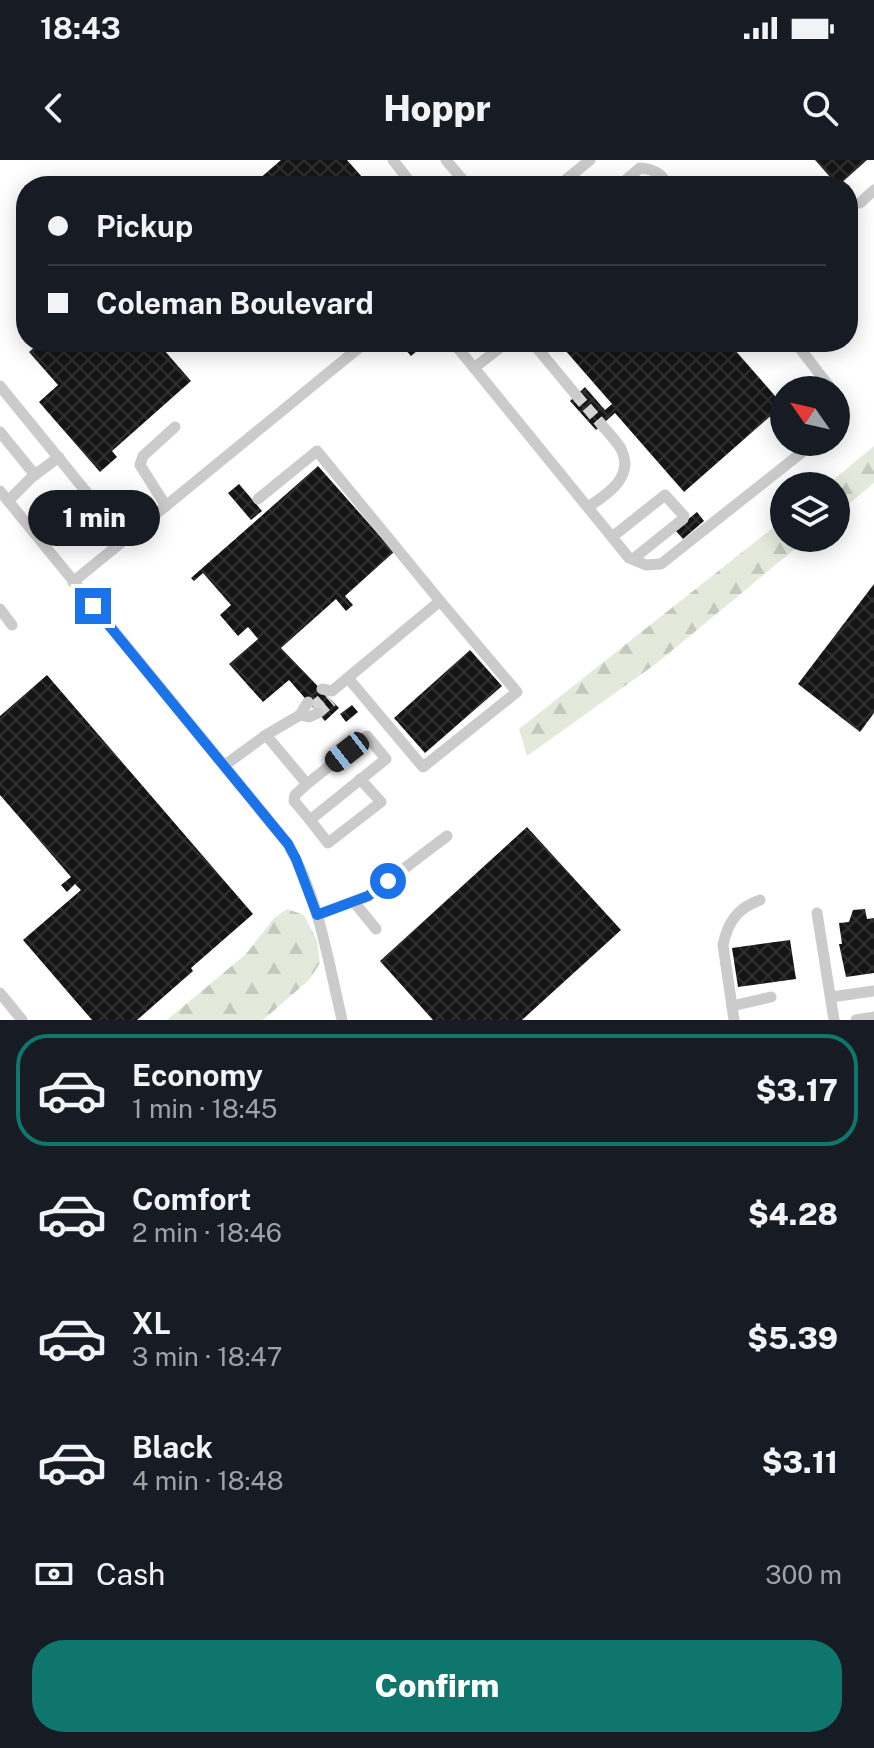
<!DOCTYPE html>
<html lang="en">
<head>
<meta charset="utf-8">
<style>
  body { margin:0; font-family:"Public Sans",sans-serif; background:#20242c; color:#f1f3f6; height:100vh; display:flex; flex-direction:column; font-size:30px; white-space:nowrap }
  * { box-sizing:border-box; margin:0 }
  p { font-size:26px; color:#9ea1a6 }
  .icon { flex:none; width:44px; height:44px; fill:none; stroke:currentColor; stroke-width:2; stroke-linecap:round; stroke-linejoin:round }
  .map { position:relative; height:860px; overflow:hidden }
  .side { display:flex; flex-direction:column; background:#171b24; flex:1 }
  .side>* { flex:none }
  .hud { position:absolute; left:16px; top:16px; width:842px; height:176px; border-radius:32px; box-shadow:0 4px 20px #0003; display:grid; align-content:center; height:176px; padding:0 32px; background:#171b24 }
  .needle { width:52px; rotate:304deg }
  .controls { position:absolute; left:770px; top:216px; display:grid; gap:16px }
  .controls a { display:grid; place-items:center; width:80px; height:80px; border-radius:50%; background:#171b24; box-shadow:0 4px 20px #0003; font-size:40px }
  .end { position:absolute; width:36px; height:36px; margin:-18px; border:10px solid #1a73e8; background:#fff; box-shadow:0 0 0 4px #fff }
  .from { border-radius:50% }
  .bubble { position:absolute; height:56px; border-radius:28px; background:#171b24; box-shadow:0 4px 20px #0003; font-size:26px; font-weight:800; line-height:56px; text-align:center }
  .car { position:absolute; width:24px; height:48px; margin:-24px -12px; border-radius:10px; box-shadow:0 0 6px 2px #0007; background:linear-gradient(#222 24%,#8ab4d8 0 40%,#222 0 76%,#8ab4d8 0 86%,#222 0) }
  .hud b { display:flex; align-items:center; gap:28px; height:76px; font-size:30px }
  .hud b+b { border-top:2px solid #363941 }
  .hud i { width:20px; height:20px; background:#f1f3f6 }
  ul { padding:14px 0 0; list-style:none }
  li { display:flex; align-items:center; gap:24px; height:112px; margin:0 16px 12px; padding:0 16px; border:4px solid transparent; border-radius:32px }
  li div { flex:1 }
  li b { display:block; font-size:30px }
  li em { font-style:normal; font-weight:800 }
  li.on { border-color:#0f766e }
  li>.icon { width:72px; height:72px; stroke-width:1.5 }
  .pay { display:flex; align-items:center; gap:20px; height:88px; padding:0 32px; font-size:30px }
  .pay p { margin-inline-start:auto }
  .action { display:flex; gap:16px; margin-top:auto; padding:16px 32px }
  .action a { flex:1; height:92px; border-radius:32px; background:#0f766e; color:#fff; font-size:32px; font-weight:800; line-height:92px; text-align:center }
  .status { display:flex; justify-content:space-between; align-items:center; height:56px; padding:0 40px; background:#171b24; direction:ltr }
  .status svg { height:22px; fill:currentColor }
  header { display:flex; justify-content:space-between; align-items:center; height:104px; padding:0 32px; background:#171b24; font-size:36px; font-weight:800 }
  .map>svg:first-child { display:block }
  .forest { fill:url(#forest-firs) }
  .building { fill:url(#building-cross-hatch) }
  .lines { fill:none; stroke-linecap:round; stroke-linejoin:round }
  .minor-tunnel { stroke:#d5d5d5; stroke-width:11; stroke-dasharray:11 5.5; stroke-linecap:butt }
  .minor { stroke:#cbcbcb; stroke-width:11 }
  .route { stroke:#1a73e8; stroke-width:10 }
</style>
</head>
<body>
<div class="status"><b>18:43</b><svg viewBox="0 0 49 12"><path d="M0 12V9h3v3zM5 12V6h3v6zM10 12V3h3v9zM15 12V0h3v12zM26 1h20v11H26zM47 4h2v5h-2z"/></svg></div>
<header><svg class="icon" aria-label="back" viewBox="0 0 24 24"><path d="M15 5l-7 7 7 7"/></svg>Hoppr<svg class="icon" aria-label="search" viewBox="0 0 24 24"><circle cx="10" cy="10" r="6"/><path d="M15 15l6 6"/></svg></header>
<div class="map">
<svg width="874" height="860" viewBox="0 0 874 860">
  <defs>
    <pattern id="forest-firs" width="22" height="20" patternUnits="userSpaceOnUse" patternTransform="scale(2)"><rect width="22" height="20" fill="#e3eadc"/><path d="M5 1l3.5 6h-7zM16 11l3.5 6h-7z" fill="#c3c9bd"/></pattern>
    <pattern id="building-cross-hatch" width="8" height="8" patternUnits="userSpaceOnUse" patternTransform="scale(2)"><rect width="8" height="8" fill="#151515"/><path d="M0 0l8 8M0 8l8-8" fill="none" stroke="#2f2f2f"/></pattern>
  </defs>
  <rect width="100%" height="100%" fill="#fff"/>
  <g class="forest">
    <polygon points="874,286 874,323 836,355 836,326 826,326"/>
    <polygon points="784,359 784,378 808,378 657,503 527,596 519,569"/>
    <polygon points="287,749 304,755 317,781 320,803 309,820 263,860 167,860 246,794 274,758"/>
  </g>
  <g class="building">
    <polygon points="281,0 347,0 370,26 251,26"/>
    <polygon points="815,0 867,0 838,26"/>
    <polygon points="40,182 157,182 191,221 112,291 117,297 100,312 39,242 58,225 29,192"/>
    <polygon points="558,182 728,182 783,245 684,332 615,253 596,270 570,241 585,227 605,250 612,244"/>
    <polygon points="411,184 417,191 411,196 405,189"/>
    <polygon points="318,306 394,392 345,436 353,445 346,451 336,439 281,488 339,548 325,561 289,520 263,542 229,504 258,479 248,467 238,476 220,455 231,445 203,413 194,421 191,418"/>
    <polygon points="239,324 262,351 251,360 228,333"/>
    <polygon points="697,352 704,361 683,379 675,370"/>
    <polygon points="874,424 874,553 860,572 798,524"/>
    <polygon points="470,490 502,526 425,593 394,558"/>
    <polygon points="47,515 253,754 191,808 193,811 137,860 92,860 23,780 81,730 75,724 67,732 61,725 71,717 0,635 0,556"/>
    <polygon points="352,545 358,552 346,562 340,554"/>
    <polygon points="527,667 621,770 522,860 433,860 380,801"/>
    <polygon points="865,749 867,759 874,758 874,813 846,817 839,784 842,784 839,763 849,762 853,750"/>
    <polygon points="790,780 796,819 738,827 732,788"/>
  </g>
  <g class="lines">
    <g class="minor-tunnel">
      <polyline points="576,235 602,265"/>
      <polyline points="313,547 327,535"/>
      <polyline points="318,553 332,541"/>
    </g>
    <g class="minor">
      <polyline points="393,0 413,26"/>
      <polyline points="446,0 468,26"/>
      <polyline points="558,26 590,0"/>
      <path d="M619 26 640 8C653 9 663 13 667 26"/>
      <polyline points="860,43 874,30"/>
      <polyline points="453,182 629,398 646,405 661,404 815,282"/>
      <polyline points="532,182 576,235"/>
      <polyline points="795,182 832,230"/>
      <polyline points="474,208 507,182"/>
      <polyline points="0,226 97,345"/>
      <polyline points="836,241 836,257"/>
      <polyline points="0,272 35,315"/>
      <path d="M0 331 288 684C319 739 328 800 342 860"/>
      <polyline points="258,339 317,291 440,441 332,531 322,529"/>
      <polyline points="8,341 32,317 59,297"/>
      <polyline points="166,346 140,305 143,296 175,267"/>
      <path d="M588 347C606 335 634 318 622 291 618 282 608 273 602 265"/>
      <polyline points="612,377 665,335 684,356 683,359 633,399"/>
      <polyline points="73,422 366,182"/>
      <polyline points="0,449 12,465"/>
      <polyline points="348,518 423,607 517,532 440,441"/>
      <polyline points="300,555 309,557 318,553"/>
      <polyline points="266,575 300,555 308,542"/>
      <polyline points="225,605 266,575 307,624 367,576 386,599 310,660 294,641 295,635 307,624"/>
      <polyline points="310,660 328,683 381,642 360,619"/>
      <polyline points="354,742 376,769"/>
      <polyline points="817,753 834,860"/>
      <polyline points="317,755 368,736 447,676"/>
      <polyline points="0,833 22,860"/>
      <polyline points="831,837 874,831"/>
      <polyline points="732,846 771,837"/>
      <path d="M734 860 723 785C728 761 738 748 760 740"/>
      <polyline points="856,860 874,857"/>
    </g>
  </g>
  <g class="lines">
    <polyline class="route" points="93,446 288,684 296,699 317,755 368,736 388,721"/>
  </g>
</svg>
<div class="controls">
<a><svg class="needle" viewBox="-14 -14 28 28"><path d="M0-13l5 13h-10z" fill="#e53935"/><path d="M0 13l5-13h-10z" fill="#9ea1a6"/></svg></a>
<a><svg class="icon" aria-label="layers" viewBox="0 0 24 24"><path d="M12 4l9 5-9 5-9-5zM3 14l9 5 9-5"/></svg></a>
</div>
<i class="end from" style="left:388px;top:721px"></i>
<i class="end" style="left:93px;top:446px"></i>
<div class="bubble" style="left:28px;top:330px;width:132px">1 min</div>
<i class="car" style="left:347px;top:592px;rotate:232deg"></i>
<div class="hud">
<b><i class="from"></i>Pickup</b>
<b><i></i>Coleman Boulevard</b>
</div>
</div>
<section class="side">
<ul>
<li class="on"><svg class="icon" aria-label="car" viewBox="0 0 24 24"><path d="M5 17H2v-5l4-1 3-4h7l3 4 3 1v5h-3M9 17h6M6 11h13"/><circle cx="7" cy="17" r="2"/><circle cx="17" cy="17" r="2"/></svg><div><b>Economy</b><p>1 min · 18:45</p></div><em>$3.17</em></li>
<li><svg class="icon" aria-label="car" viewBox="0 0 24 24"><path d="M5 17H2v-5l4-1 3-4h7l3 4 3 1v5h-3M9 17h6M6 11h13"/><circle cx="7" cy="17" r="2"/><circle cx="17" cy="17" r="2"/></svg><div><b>Comfort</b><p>2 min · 18:46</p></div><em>$4.28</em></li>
<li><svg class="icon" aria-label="car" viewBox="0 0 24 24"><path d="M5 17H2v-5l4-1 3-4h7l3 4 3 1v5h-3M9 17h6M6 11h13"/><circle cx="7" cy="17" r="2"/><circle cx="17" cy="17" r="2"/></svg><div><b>XL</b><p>3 min · 18:47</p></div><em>$5.39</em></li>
<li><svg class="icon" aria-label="car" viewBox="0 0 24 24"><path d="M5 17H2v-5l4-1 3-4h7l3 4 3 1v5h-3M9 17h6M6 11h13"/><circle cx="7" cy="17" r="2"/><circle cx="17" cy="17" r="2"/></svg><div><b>Black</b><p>4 min · 18:48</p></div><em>$3.11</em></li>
</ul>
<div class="pay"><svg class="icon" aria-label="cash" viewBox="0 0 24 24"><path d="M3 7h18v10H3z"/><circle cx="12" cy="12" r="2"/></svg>Cash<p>300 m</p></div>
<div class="action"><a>Confirm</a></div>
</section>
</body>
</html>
